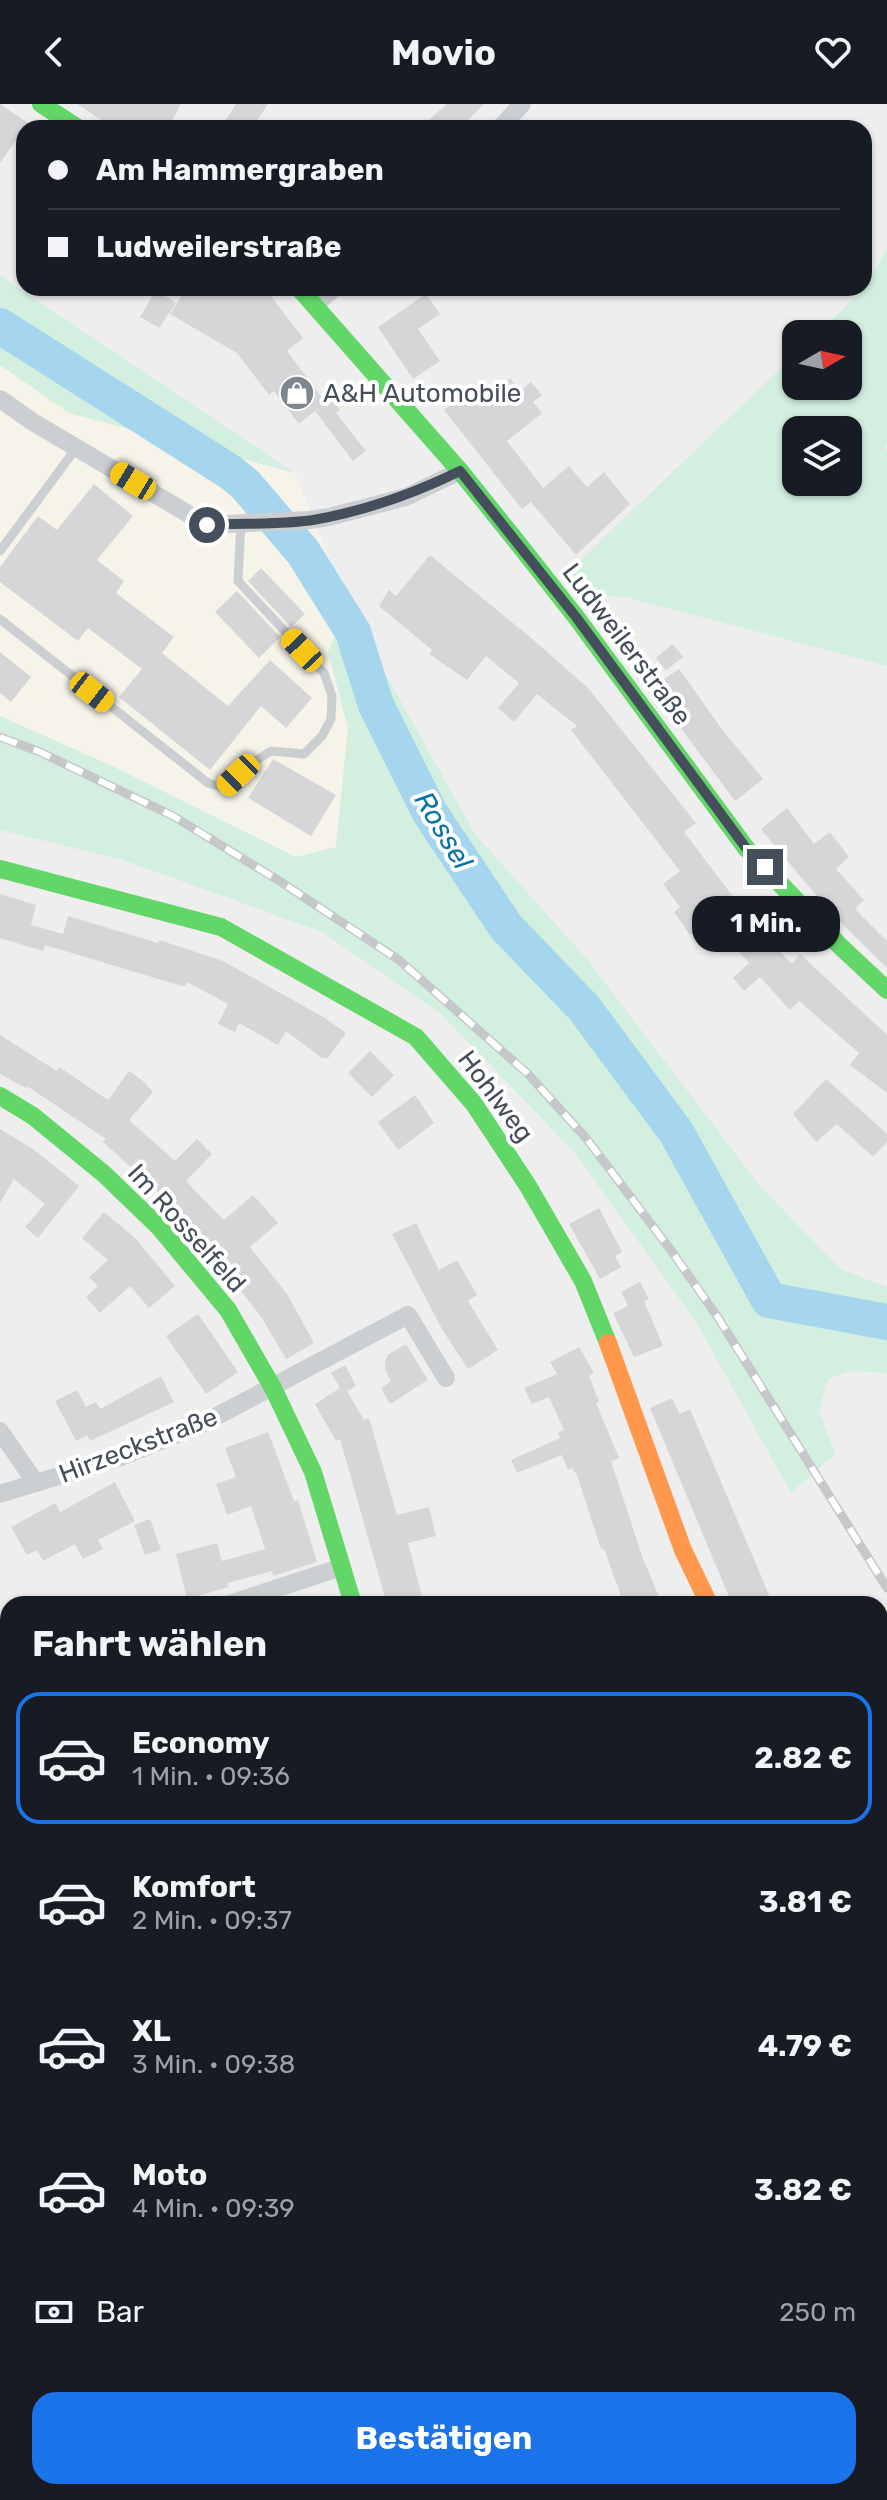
<!DOCTYPE html>
<html lang="de">
<head>
<meta charset="utf-8">
<style>
  body { margin:0; font-family:Rubik,sans-serif; background:#20242c; color:#f1f3f6; height:100vh; display:flex; flex-direction:column; font-size:30px; white-space:nowrap }
  * { box-sizing:border-box; margin:0 }
  p { font-size:26px; color:#9ea1a6 }
  .icon { flex:none; width:44px; height:44px; fill:none; stroke:currentColor; stroke-width:2; stroke-linecap:round; stroke-linejoin:round }
  .map { position:relative; flex:1; overflow:hidden }
  .sheet { position:absolute; left:0px; top:1492px; width:888px; height:904px; display:flex; flex-direction:column; background:#171b24; border-radius:24px 24px 0 0; box-shadow:0 2px 6px #0004 }
  .sheet>* { flex:none }
  .banner { position:absolute; left:16px; top:16px; width:856px; height:176px; border-radius:24px; box-shadow:0 2px 6px #0004; display:grid; align-content:center; height:176px; padding:0 32px; background:#171b24 }
  .needle { width:52px; rotate:81deg }
  .controls { position:absolute; left:782px; top:216px; display:grid; gap:16px }
  .controls a { display:grid; place-items:center; width:80px; height:80px; border-radius:16px; background:#171b24; box-shadow:0 2px 6px #0004; font-size:40px }
  .end { position:absolute; width:36px; height:36px; margin:-18px; border:10px solid #454e5b; background:#fff; box-shadow:0 0 0 4px #fff }
  .from { border-radius:50% }
  .bubble { position:absolute; height:56px; border-radius:24px; background:#171b24; box-shadow:0 2px 6px #0004; font-size:26px; font-weight:700; line-height:56px; text-align:center }
  .car { position:absolute; width:24px; height:48px; margin:-24px -12px; border-radius:10px; box-shadow:0 0 6px 2px #0007; background:linear-gradient(#f5c518 24%,#345 0 40%,#f5c518 0 76%,#345 0 86%,#f5c518 0) }
  .banner b { display:flex; align-items:center; gap:28px; height:76px; font-size:30px }
  .banner b+b { border-top:2px solid #363941 }
  .banner i { width:20px; height:20px; background:#f1f3f6 }
  ul { padding:0; list-style:none }
  li { display:flex; align-items:center; gap:24px; height:132px; margin:0 16px 12px; padding:0 16px; border:4px solid transparent; border-radius:24px }
  li div { flex:1 }
  li b { display:block; font-size:30px }
  li em { font-style:normal; font-weight:700 }
  li.current { border-color:#1a73e8 }
  li>.icon { width:72px; height:72px; stroke-width:1.5 }
  h2 { padding:0 32px; font-size:36px; line-height:96px }
  .pay { display:flex; align-items:center; gap:20px; height:88px; padding:0 32px; font-size:30px }
  .pay p { margin-inline-start:auto }
  .button { display:flex; gap:16px; margin-top:auto; padding:16px 32px }
  .button a { flex:1; height:92px; border-radius:24px; background:#1a73e8; color:#fff; font-size:32px; font-weight:700; line-height:92px; text-align:center }
  header { display:flex; justify-content:space-between; align-items:center; height:104px; padding:0 32px; background:#171b24; font-size:36px; font-weight:700 }
  .map>svg:first-child { display:block }
  .commercial { fill:#f6f4e9 }
  .green { fill:#d2efe0; fill-rule:evenodd }
  .lines { fill:none; stroke-linecap:round; stroke-linejoin:round }
  .river { stroke:#a6d6ed; stroke-width:36 }
  .building { fill:#d6d6d9 }
  .lane { stroke:#cccfd2; stroke-width:9 }
  .street { stroke:#cccfd2; stroke-width:18 }
  .fast { stroke:#63d668; stroke-width:18 }
  .slow { stroke:#ff974d; stroke-width:18 }
  .rail-casing { stroke:#c5c7c9; stroke-width:9 }
  .rail { stroke:#fff; stroke-width:6; stroke-dasharray:18; stroke-linecap:butt }
  .route { stroke:#454e5b; stroke-width:10 }
  .labels { text-anchor:middle; stroke-width:8; stroke-linejoin:round; paint-order:stroke }
  .poi-label { font-size:26px; fill:#454e5b; stroke:#fff; text-anchor:start }
  .street-label { font-size:26px; fill:#454e5b; stroke:#fff }
  .water-label { font-size:28px; font-style:italic; fill:#0b74a7; stroke:#fff }
</style>
</head>
<body>
<header><svg class="icon" aria-label="back" viewBox="0 0 24 24"><path d="M15 5l-7 7 7 7"/></svg>Movio<svg class="icon" aria-label="heart" viewBox="0 0 24 24"><path d="M12 20l-8-8c-3-5 5-10 8-4 3-6 11-1 8 4z"/></svg></header>
<div class="map">
<svg width="887" height="2396" viewBox="0 0 887 2396">
  <rect width="100%" height="100%" fill="#efeeee"/>
  <polygon class="commercial" points="0,261 69,309 295,369 348,503 328,548 348,624 336,743 296,753 110,661 0,612"/>
  <g class="green">
    <path d="M887 145V339L885 345 887 346V562L629 494 589 490 570 466 796 250V282H848V230H817L868 181ZM796 326H848V378H796Z"/>
    <polygon points="0,170 15,182 295,369 69,309 0,261"/>
    <polygon points="348,503 475,730 586,854 760,1082 840,1165 887,1183 887,1269 852,1267 828,1275 819,1306 835,1350 791,1389 696,1218 575,1049 441,910 322,828 123,756 0,726 0,612 110,661 296,753 336,743 348,624 328,548"/>
  </g>
  <g class="lines">
    <polyline class="river" points="0,222 230,368 245,380 303,448 353,528 376,601 430,709 506,823 584,904 676,1028 769,1196 887,1218"/>
  </g>
  <g class="building">
    <polygon points="0,0 28,19 0,59"/>
    <polygon points="77,0 181,0 168,24 148,16 143,24 114,24"/>
    <polygon points="236,0 268,0 252,24 221,24"/>
    <polygon points="447,0 484,0 460,24 420,24"/>
    <polygon points="187,184 263,184 267,187 303,234 287,247 323,295 329,291 340,306 336,309 366,347 353,357 315,307 299,320 274,287 269,291 237,249 170,210"/>
    <polygon points="156,186 176,199 159,224 140,213"/>
    <polygon points="426,190 440,210 418,225 440,257 413,275 378,223"/>
    <polygon points="510,274 520,287 531,278 542,291 533,298 542,309 507,337 543,384 569,362 587,383 604,368 630,400 576,451 531,398 522,405 444,306 474,283 483,295"/>
    <polygon points="94,380 133,412 97,456 124,477 116,489 174,533 162,549 228,602 270,556 312,594 286,624 261,602 210,666 119,593 142,565 88,524 78,537 0,478 0,463 38,412 57,426"/>
    <polygon points="430,451 531,534 588,584 696,719 684,728 753,819 792,860 800,850 887,931 887,989 850,961 859,949 799,897 790,906 760,873 744,887 733,874 749,859 709,816 690,831 674,808 680,803 663,780 680,767 571,626 577,622 537,590 514,618 498,604 519,579 486,552 467,576 429,550 432,546 379,502 389,486 396,492"/>
    <polygon points="261,464 305,510 291,523 248,477"/>
    <polygon points="237,487 280,533 259,554 215,508"/>
    <polygon points="673,540 683,553 666,566 656,554"/>
    <polygon points="0,548 31,573 11,598 0,589"/>
    <polygon points="679,565 724,628 763,675 735,697 651,584"/>
    <polygon points="273,655 336,691 311,732 248,694"/>
    <polygon points="787,704 814,740 830,728 849,753 836,765 864,796 855,805 887,837 887,864 831,809 761,725"/>
    <polygon points="0,790 36,801 31,821 63,830 68,812 158,839 159,836 223,857 325,914 346,929 328,954 322,954 286,927 278,941 239,919 235,928 218,920 228,900 187,878 185,883 45,841 43,847 0,834"/>
    <polygon points="0,931 57,967 59,963 108,996 129,967 143,977 153,988 129,1016 175,1057 197,1035 212,1050 186,1077 208,1100 224,1116 253,1091 278,1119 250,1143 287,1190 314,1239 286,1255 262,1214 212,1149 164,1099 167,1096 103,1038 106,1035 27,982 26,984 0,970"/>
    <polygon points="370,947 394,971 372,993 348,969"/>
    <polygon points="826,975 887,1030 887,1038 873,1053 837,1020 816,1038 793,1010"/>
    <polygon points="415,991 434,1019 398,1046 378,1018"/>
    <polygon points="0,1025 33,1045 79,1082 38,1134 25,1123 45,1100 14,1075 0,1099"/>
    <polygon points="599,1104 622,1148 615,1152 621,1163 600,1175 569,1120"/>
    <polygon points="104,1108 135,1134 175,1182 149,1204 130,1182 100,1209 86,1193 98,1182 89,1173 108,1156 82,1134"/>
    <polygon points="416,1119 439,1166 457,1156 477,1191 468,1197 498,1246 468,1265 442,1225 392,1130"/>
    <polygon points="640,1178 649,1195 644,1197 663,1242 634,1253 613,1209 628,1202 621,1188"/>
    <polygon points="198,1210 238,1268 206,1290 166,1232"/>
    <polygon points="406,1240 428,1276 390,1300 381,1284 391,1277 385,1266 385,1257 388,1251"/>
    <polygon points="579,1243 594,1269 589,1272 599,1298 596,1299 619,1354 611,1357 642,1452 662,1500 624,1500 604,1445 601,1445 577,1371 572,1364 568,1366 562,1351 517,1369 511,1356 560,1334 558,1328 564,1326 549,1293 532,1300 524,1284 557,1270 550,1258"/>
    <polygon points="345,1261 356,1282 347,1287 364,1316 369,1314 397,1411 429,1403 436,1432 408,1439 424,1500 387,1500 340,1335 336,1337 315,1300 340,1284 331,1269"/>
    <polygon points="161,1272 174,1298 90,1337 87,1331 76,1337 55,1297 77,1286 86,1303 96,1298 100,1305"/>
    <polygon points="672,1294 680,1310 690,1305 773,1500 732,1500 650,1304"/>
    <polygon points="268,1328 294,1397 298,1396 317,1458 273,1472 272,1467 228,1479 229,1483 187,1495 176,1450 217,1439 222,1457 265,1445 251,1402 227,1411 216,1380 236,1373 225,1344"/>
    <polygon points="115,1378 135,1417 98,1436 103,1445 83,1455 75,1440 43,1457 37,1446 27,1451 11,1423 55,1399 60,1408"/>
    <polygon points="150,1415 161,1446 145,1451 134,1421"/>
  </g>
  <g class="lines">
    <g class="lane">
      <polyline points="0,447 77,343"/>
      <polyline points="0,515 208,679 225,684 252,659 271,647 304,650 322,632 331,615 332,592 324,569 238,477 241,419"/>
    </g>
    <g class="street">
      <polyline points="500,24 522,0"/>
      <polyline points="315,201 334,184"/>
      <polyline points="0,295 33,318 207,421 310,416 329,413 406,393 460,367"/>
      <polyline points="0,1327 36,1379"/>
      <polyline points="0,1390 121,1353 198,1322 408,1211 446,1274"/>
      <polyline points="229,1500 342,1463"/>
      <polyline points="880,1649 887,1634"/>
      <polyline points="0,1736 8,1767"/>
      <polyline points="0,1830 8,1828"/>
      <polyline points="422,2388 429,2396"/>
      <polyline points="740,2388 741,2396"/>
      <polyline points="84,2396 93,2388"/>
    </g>
    <g class="fast">
      <polyline points="41,0 78,24"/>
      <polyline points="299,184 460,367 513,433 576,513 746,744 840,842 887,886"/>
      <polyline points="0,765 221,823 416,933 474,1000 528,1082 583,1177 608,1239"/>
      <polyline points="0,992 33,1012 104,1070 159,1123 228,1206 273,1284 313,1368 353,1500"/>
    </g>
    <polyline class="slow" points="608,1239 683,1446 709,1500"/>
    <g class="rail-casing">
      <polyline id="rail" points="0,633 40,648 173,712 281,778 399,856 527,969 586,1034 670,1145 717,1212 887,1484"/>
    </g>
    <use href="#rail" class="rail"/>
  </g>
  <g class="lines">
    <path class="route" d="M207 421C241 419 278 421 313 416 365 407 413 390 460 367L576 513 746 744 765 763"/>
  </g>
  <defs>
    <g id="shop-disc" transform="scale(1.8)"><circle r="9.5" fill="#80868e" stroke="#fff"/><path d="M-5-2.5h2.3a2.7 3.5 0 0 1 5.4 0H5L5.5 6h-11ZM-1.5-2.5h3a1.5 2.3 0 0 0-3 0Z" fill="#fff"/></g>
  </defs>
  <g fill-rule="evenodd">
    <use href="#shop-disc" x="297" y="289"/>
  </g>
  <g class="labels">
    <g class="poi-label">
      <text x="323" y="298">A&amp;H Automobile</text>
    </g>
    <g class="street-label">
      <text transform="translate(627 540) rotate(53)" y="9">Ludweilerstraße</text>
      <text transform="translate(496 992) rotate(53)" y="9">Hohlweg</text>
      <text transform="translate(187 1124) rotate(48)" y="9">Im Rosselfeld</text>
      <text transform="translate(138 1341) rotate(-21)" y="9">Hirzeckstraße</text>
    </g>
    <g class="water-label">
      <text transform="translate(444 726) rotate(59)" y="10">Rossel</text>
    </g>
  </g>
</svg>
<div class="controls">
<a><svg class="needle" viewBox="-14 -14 28 28"><path d="M0-13l5 13h-10z" fill="#e53935"/><path d="M0 13l5-13h-10z" fill="#9ea1a6"/></svg></a>
<a><svg class="icon" aria-label="layers" viewBox="0 0 24 24"><path d="M12 4l9 5-9 5-9-5zM3 14l9 5 9-5"/></svg></a>
</div>
<i class="end from" style="left:207px;top:421px"></i>
<i class="end" style="left:765px;top:763px"></i>
<div class="bubble" style="left:692px;top:792px;width:148px">1 Min.</div>
<i class="car" style="left:133px;top:377px;rotate:301deg"></i>
<i class="car" style="left:302px;top:546px;rotate:317deg"></i>
<i class="car" style="left:92px;top:588px;rotate:128deg"></i>
<i class="car" style="left:238px;top:671px;rotate:226deg"></i>
<div class="banner">
<b><i class="from"></i>Am Hammergraben</b>
<b><i></i>Ludweilerstraße</b>
</div>
<section class="sheet">
<h2>Fahrt wählen</h2>
<ul>
<li class="current"><svg class="icon" aria-label="car" viewBox="0 0 24 24"><path d="M5 17H2v-5l4-1 3-4h7l3 4 3 1v5h-3M9 17h6M6 11h13"/><circle cx="7" cy="17" r="2"/><circle cx="17" cy="17" r="2"/></svg><div><b>Economy</b><p>1 Min. · 09:36</p></div><em>2.82 €</em></li>
<li><svg class="icon" aria-label="car" viewBox="0 0 24 24"><path d="M5 17H2v-5l4-1 3-4h7l3 4 3 1v5h-3M9 17h6M6 11h13"/><circle cx="7" cy="17" r="2"/><circle cx="17" cy="17" r="2"/></svg><div><b>Komfort</b><p>2 Min. · 09:37</p></div><em>3.81 €</em></li>
<li><svg class="icon" aria-label="car" viewBox="0 0 24 24"><path d="M5 17H2v-5l4-1 3-4h7l3 4 3 1v5h-3M9 17h6M6 11h13"/><circle cx="7" cy="17" r="2"/><circle cx="17" cy="17" r="2"/></svg><div><b>XL</b><p>3 Min. · 09:38</p></div><em>4.79 €</em></li>
<li><svg class="icon" aria-label="car" viewBox="0 0 24 24"><path d="M5 17H2v-5l4-1 3-4h7l3 4 3 1v5h-3M9 17h6M6 11h13"/><circle cx="7" cy="17" r="2"/><circle cx="17" cy="17" r="2"/></svg><div><b>Moto</b><p>4 Min. · 09:39</p></div><em>3.82 €</em></li>
</ul>
<div class="pay"><svg class="icon" aria-label="cash" viewBox="0 0 24 24"><path d="M3 7h18v10H3z"/><circle cx="12" cy="12" r="2"/></svg>Bar<p>250 m</p></div>
<div class="button"><a>Bestätigen</a></div>
</section>
</div>
</body>
</html>
